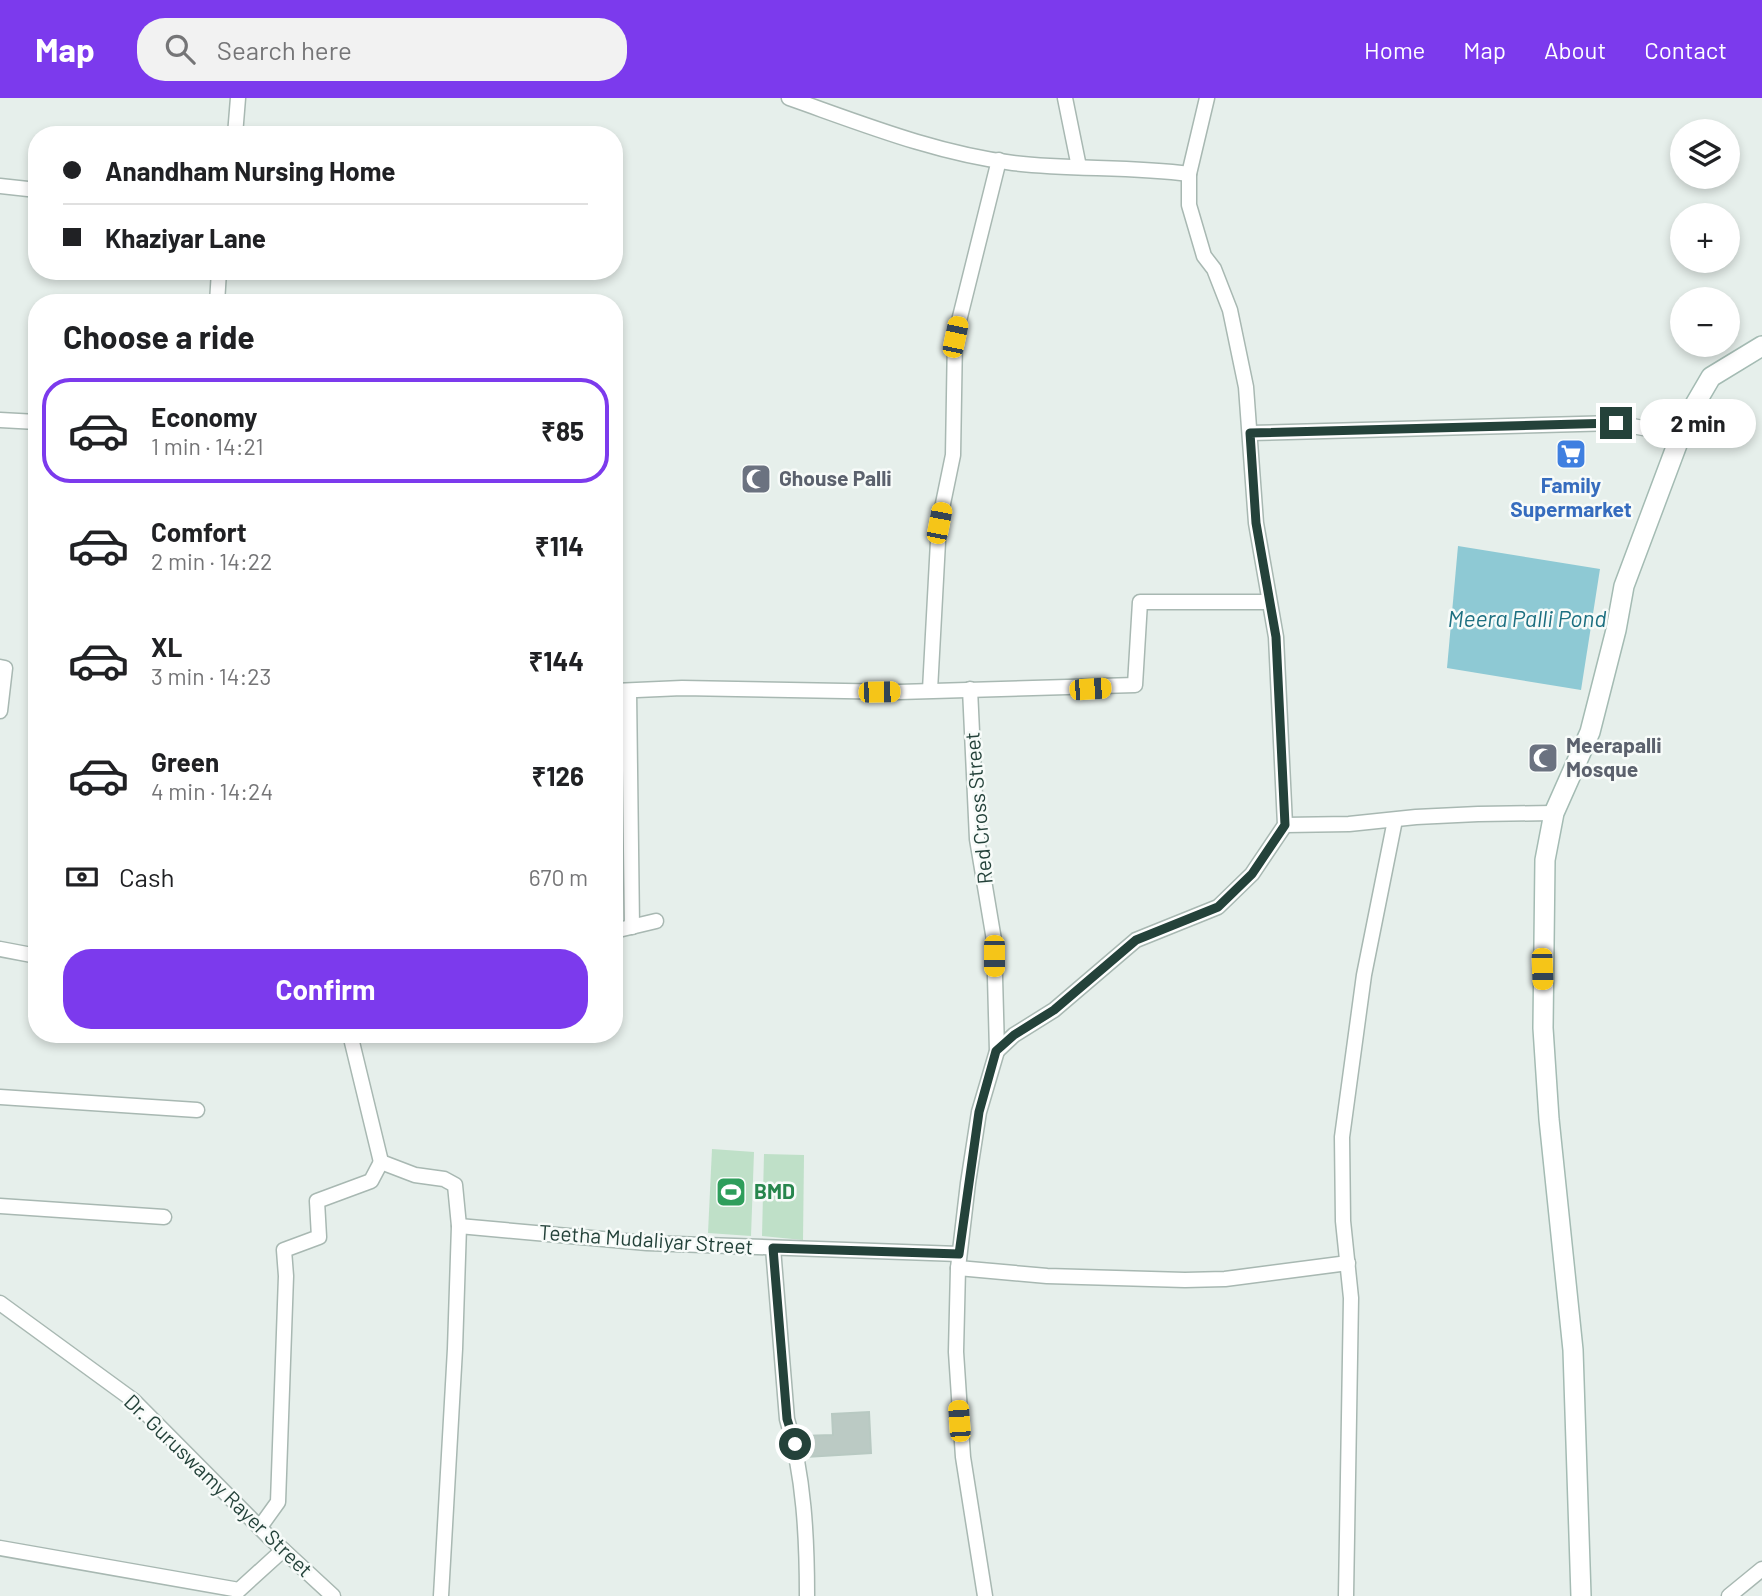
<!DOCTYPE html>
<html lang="en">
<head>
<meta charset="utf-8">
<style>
  body { margin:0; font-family:Barlow,sans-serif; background:#f2f2f2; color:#202124; height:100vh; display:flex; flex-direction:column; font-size:26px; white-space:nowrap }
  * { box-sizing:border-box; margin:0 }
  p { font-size:23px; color:#757577 }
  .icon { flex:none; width:38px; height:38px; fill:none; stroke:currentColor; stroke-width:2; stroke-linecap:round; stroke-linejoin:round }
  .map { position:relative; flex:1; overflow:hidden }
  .side { position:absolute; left:28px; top:196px; width:595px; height:749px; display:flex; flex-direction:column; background:#fff; border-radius:28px; box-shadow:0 4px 10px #0003 }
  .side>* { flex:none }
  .banner { position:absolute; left:28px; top:28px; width:595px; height:154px; border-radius:28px; box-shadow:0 4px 10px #0003; display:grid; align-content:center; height:154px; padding:0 35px; background:#fff }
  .controls { position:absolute; left:1670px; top:21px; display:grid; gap:14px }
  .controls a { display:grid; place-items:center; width:70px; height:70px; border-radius:50%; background:#fff; box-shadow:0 4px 10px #0003; font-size:35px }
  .end { position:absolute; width:32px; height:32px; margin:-16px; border:9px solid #24423a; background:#fff; box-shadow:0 0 0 4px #fff }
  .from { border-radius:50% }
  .bubble { position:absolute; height:49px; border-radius:24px; background:#fff; box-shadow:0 4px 10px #0003; font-size:23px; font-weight:700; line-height:49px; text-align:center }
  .car { position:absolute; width:21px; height:42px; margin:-21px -10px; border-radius:9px; box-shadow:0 0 5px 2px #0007; background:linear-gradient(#f5c518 24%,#345 0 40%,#f5c518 0 76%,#345 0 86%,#f5c518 0) }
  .banner b { display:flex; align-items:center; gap:24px; height:66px; font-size:26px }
  .banner b+b { border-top:2px solid #e0e0e0 }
  .banner i { width:18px; height:18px; background:#202124 }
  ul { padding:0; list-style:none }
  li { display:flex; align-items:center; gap:21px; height:105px; margin:0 14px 10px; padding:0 21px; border:4px solid transparent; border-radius:28px }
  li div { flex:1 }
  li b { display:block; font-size:26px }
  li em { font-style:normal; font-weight:700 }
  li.active { border-color:#7c3aed }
  li>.icon { width:63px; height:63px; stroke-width:1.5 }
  h2 { padding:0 35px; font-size:32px; line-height:84px }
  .pay { display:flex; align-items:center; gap:18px; height:77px; padding:0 35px; font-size:26px }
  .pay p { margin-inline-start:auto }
  .button { display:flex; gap:14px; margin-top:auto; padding:14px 35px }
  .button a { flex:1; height:80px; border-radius:28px; background:#7c3aed; color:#fff; font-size:28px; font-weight:700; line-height:80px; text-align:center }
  header { display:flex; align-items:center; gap:42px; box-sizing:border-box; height:98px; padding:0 35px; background:#7c3aed; color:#fff }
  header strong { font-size:33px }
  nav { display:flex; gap:38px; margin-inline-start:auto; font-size:24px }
  .search { width:490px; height:63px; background:#f2f2f2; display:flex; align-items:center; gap:18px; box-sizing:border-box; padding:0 24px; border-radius:28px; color:#757577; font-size:26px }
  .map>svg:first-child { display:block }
  .green { fill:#bfe0c8 }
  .water { fill:#8ec9d4 }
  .building { fill:#bbcac4; stroke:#b8c9c2; stroke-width:2 }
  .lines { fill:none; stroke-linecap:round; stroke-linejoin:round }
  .street-casing { stroke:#a8b8b2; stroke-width:17 }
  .secondary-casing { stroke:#a4bbb3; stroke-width:22 }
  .street { stroke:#fff; stroke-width:14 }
  .secondary { stroke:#fff; stroke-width:19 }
  .route { stroke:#24423a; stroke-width:9 }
  .labels { text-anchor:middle; stroke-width:5; stroke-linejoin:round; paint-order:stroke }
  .worship-label { font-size:21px; font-weight:bold; fill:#5b616d; stroke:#f7fbf9; text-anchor:start }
  .shop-label { font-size:21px; font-weight:bold; fill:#366cbe; stroke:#f7fbf9 }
  .street-label { font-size:21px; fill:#24423a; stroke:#f7fbf9 }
  .leisure-label { font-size:21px; font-weight:bold; fill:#27864d; stroke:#f7fbf9; text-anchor:start }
  .water-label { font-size:23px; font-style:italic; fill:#1c6f80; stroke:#f7fbf9 }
</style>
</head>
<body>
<header>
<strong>Map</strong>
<div class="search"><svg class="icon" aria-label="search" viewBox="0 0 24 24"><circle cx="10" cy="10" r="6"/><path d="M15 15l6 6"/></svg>Search here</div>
<nav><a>Home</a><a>Map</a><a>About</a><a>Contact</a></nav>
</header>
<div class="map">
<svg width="1762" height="1498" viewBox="0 0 1762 1498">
  <rect width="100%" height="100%" fill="#e6efeb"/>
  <g class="green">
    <polygon points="712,1051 754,1054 751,1138 708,1135"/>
    <polygon points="764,1056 804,1057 803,1142 762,1138"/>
  </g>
  <polygon class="water" points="1458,448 1600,471 1581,592 1447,570"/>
  <polygon class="building" points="869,1314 871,1355 806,1359 802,1338 833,1337 832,1316"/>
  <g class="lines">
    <g class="street-casing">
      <g id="street">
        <path d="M789 0C863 26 935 55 1013 65 1071 72 1131 68 1189 76"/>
        <polyline points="1065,0 1079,69"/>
        <polyline points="235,37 238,0"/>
        <polyline points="0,88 37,92"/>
        <polyline points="217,205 219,173"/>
        <polyline points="0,322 37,324"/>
        <polyline points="1250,335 1616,325 1681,337"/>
        <polyline points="0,569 5,570 0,613"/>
        <polyline points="970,591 977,741 994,842 997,953 979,1014 968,1085 958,1170 956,1254 963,1359 985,1498"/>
        <polyline points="930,592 939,425 953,357 955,239 999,62"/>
        <polyline points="614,593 682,590 899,594 1135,587 1140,504 1269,504"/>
        <polyline points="629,593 632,829"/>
        <polyline points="1285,727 1349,726 1416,719 1478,716 1554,715"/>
        <polyline points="614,833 656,823"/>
        <polyline points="0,851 37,858"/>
        <polyline points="350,936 381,1064"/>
        <polyline points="997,953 1014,937 1054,912 1136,842 1218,809 1252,776 1285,727 1276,539 1256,425 1246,289 1230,212 1214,171 1204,158 1189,107 1189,76 1207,0"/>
        <polyline points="0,999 197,1012"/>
        <polyline points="0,1108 164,1119"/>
        <polyline points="459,1128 647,1145 959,1156"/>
        <path d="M773 1150 787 1321C804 1377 807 1440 807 1498"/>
        <polyline points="958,1170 1047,1178 1185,1182 1225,1181 1348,1165"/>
        <polyline points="0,1205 133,1302 268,1438 333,1498"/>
        <polyline points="260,1429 278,1404 286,1178 284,1152 319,1139 317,1103 371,1083 381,1064 415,1077 444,1081 455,1087 459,1128 455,1251 441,1498"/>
        <polyline points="0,1450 239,1492 283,1452"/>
        <polyline points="1346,1498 1351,1200 1343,1123 1342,1039 1364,877 1395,722"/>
        <polyline points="1729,1498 1762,1471"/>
      </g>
    </g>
    <g class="secondary-casing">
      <polyline id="secondary" points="1581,1498 1573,1252 1549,1021 1543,930 1545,762 1554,715 1590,634 1616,532 1624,488 1687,320 1711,279 1762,248"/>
    </g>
    <use href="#street" class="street"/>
    <use href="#secondary" class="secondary"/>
  </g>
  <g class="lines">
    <polyline class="route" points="795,1346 787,1321 773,1150 959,1156 979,1014 996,953 1014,937 1054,912 1136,842 1218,809 1252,776 1285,727 1276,539 1256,425 1250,335 1616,325"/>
  </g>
  <defs>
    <g id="supermarket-square" transform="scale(1.575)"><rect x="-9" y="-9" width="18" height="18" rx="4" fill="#3f7fe0" stroke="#f7fbf9"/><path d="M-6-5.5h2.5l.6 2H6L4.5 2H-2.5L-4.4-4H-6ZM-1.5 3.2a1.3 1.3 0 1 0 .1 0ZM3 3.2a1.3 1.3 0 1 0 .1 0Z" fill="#fff"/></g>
    <g id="mosque-square" transform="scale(1.575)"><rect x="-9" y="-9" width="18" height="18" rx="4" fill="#6b7280" stroke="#f7fbf9"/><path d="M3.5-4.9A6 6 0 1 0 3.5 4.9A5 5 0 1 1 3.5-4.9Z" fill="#fff"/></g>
    <g id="stadium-square" transform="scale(1.575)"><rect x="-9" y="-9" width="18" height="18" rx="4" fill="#2e9e5b" stroke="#f7fbf9"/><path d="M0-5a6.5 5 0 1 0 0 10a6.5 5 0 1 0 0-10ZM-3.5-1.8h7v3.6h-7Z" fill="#fff"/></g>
  </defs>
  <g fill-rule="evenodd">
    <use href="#supermarket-square" x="1571" y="356"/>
    <use href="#mosque-square" x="756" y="381"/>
    <use href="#mosque-square" x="1543" y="660"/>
    <use href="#stadium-square" x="731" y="1094"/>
  </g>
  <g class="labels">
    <g class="worship-label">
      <text x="779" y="388">Ghouse Palli</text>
      <text x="1566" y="655">Meerapalli<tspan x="1566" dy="24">Mosque</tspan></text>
    </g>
    <g class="shop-label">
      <text x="1571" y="395">Family<tspan x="1571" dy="24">Supermarket</tspan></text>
    </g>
    <g class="street-label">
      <text transform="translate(979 710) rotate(-95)" y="7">Red Cross Street</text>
      <text transform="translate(646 1142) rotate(4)" y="7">Teetha Mudaliyar Street</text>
      <text transform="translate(218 1388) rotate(44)" y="7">Dr. Guruswamy Rayer Street</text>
    </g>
    <g class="leisure-label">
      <text x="754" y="1101">BMD</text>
    </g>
    <g class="water-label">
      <text x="1527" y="529">Meera Palli Pond</text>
    </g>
  </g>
</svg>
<div class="controls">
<a><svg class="icon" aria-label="layers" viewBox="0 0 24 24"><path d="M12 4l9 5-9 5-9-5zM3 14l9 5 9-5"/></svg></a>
<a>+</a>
<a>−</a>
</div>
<i class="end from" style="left:795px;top:1346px"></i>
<i class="end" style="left:1616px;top:325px"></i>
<div class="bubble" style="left:1640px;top:301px;width:116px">2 min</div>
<i class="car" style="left:955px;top:239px;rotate:12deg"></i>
<i class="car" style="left:939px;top:425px;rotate:11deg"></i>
<i class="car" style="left:1090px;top:591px;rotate:86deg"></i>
<i class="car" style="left:879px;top:594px;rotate:89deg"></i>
<i class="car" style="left:994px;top:858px;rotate:180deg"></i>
<i class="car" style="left:1542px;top:871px;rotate:178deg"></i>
<i class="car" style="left:959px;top:1323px;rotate:356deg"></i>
<div class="banner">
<b><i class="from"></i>Anandham Nursing Home</b>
<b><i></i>Khaziyar Lane</b>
</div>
<section class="side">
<h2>Choose a ride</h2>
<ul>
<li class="active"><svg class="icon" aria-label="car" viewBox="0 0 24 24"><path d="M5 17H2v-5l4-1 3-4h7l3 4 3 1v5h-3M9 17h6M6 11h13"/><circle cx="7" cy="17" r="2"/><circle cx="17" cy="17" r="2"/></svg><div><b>Economy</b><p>1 min · 14:21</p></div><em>₹85</em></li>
<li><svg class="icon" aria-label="car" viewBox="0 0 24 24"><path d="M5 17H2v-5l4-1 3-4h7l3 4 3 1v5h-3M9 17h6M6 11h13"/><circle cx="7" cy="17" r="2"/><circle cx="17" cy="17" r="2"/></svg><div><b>Comfort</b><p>2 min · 14:22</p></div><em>₹114</em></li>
<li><svg class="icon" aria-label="car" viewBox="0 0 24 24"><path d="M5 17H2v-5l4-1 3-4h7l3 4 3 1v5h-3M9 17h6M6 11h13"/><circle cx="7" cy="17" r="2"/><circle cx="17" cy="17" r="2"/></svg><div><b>XL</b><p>3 min · 14:23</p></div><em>₹144</em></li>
<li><svg class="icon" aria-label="car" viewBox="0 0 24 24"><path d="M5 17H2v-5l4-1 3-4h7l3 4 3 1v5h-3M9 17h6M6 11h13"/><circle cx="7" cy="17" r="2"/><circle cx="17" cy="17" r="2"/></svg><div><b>Green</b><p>4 min · 14:24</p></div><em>₹126</em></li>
</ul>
<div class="pay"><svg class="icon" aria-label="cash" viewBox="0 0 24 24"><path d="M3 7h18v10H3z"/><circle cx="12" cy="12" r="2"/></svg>Cash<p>670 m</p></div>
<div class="button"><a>Confirm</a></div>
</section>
</div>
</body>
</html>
